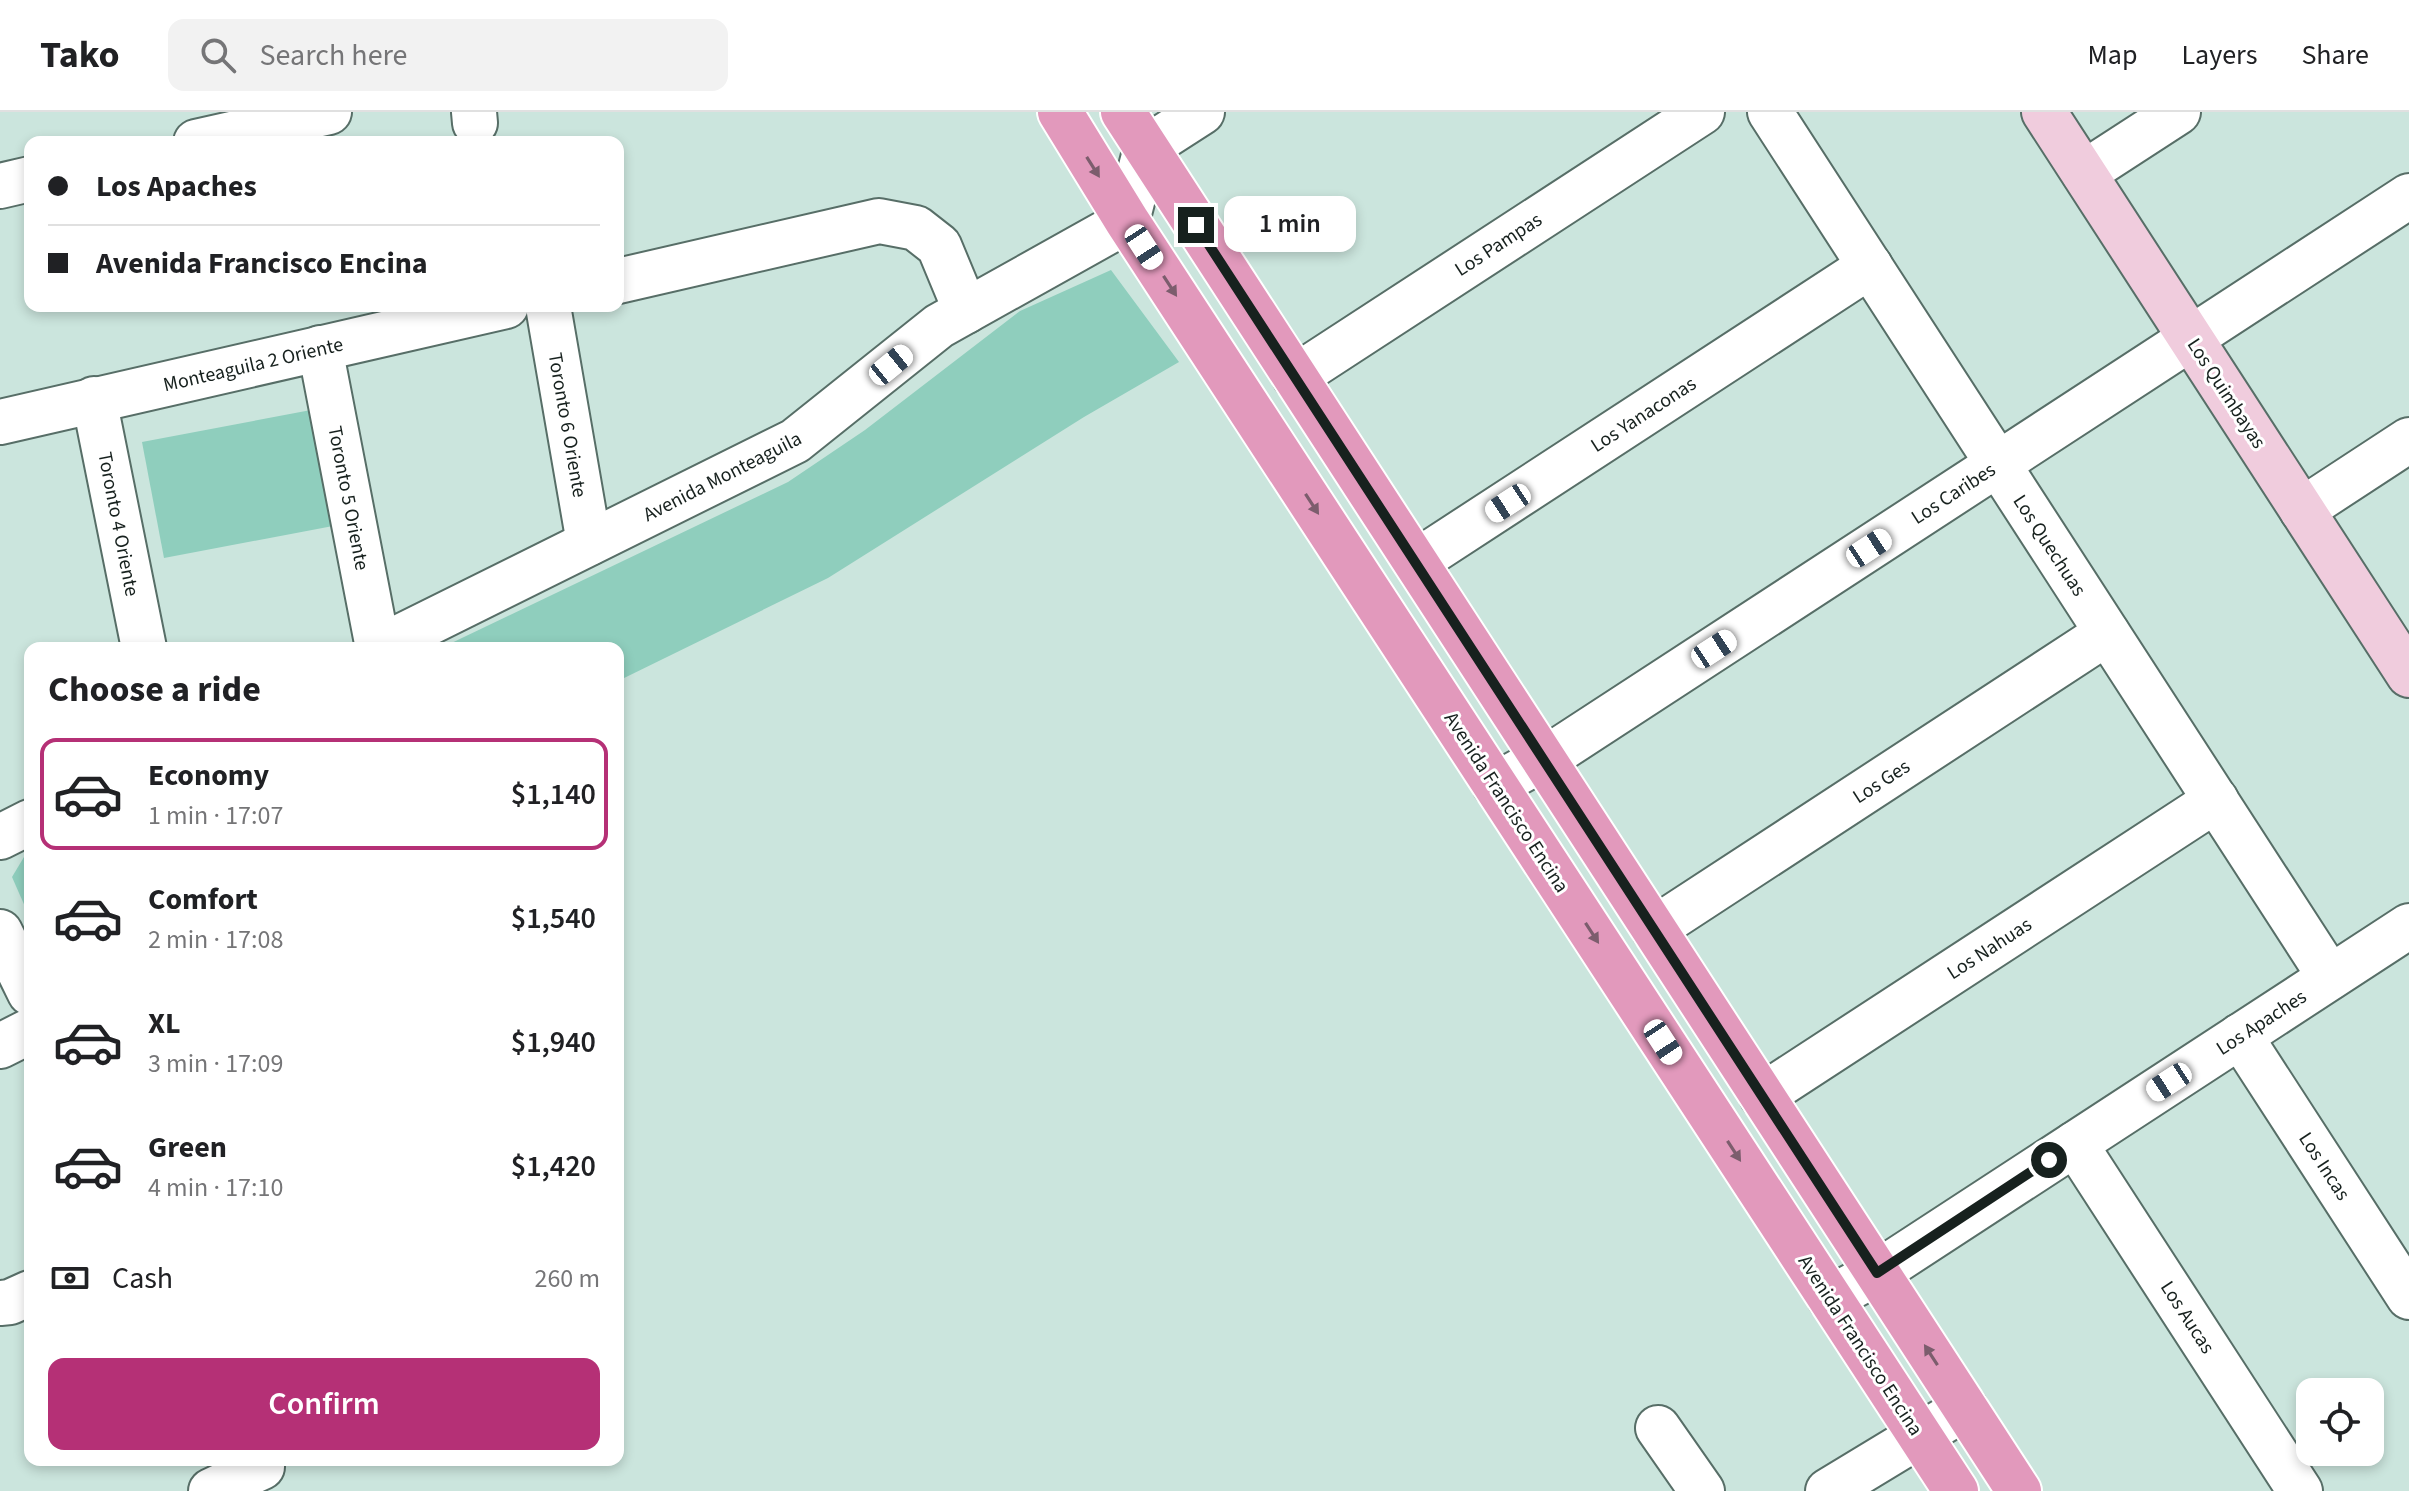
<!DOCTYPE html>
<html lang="en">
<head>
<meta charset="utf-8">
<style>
  body { margin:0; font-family:"Source Sans 3",sans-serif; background:#f2f2f2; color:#202124; height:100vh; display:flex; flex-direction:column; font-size:30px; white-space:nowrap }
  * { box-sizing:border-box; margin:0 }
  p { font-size:26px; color:#757577 }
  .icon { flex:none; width:44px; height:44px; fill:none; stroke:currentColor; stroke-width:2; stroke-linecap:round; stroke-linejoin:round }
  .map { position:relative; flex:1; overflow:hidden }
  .panel { position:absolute; left:24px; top:530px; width:600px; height:824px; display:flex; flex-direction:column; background:#fff; border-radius:16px; box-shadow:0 4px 12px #0003 }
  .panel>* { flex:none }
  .hud { position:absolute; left:24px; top:24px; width:600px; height:176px; border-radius:16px; box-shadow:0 4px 12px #0003; display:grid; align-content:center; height:176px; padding:0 24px; background:#fff }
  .buttons { position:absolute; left:2296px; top:1266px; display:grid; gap:16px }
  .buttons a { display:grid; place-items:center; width:88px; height:88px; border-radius:16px; background:#fff; box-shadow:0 4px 12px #0003; font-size:40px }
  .end { position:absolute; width:36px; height:36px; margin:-18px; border:10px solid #17211e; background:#fff; box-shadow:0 0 0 4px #fff }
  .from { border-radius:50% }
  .bubble { position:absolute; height:56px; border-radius:16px; background:#fff; box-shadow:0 4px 12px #0003; font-size:26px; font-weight:600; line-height:56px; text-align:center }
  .car { position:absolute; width:24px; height:48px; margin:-24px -12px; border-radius:10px; box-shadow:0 0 6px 2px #0007; background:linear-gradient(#fff 24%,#345 0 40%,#fff 0 76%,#345 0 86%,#fff 0) }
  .hud b { display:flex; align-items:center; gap:28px; height:76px; font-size:30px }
  .hud b+b { border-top:2px solid #e0e0e0 }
  .hud i { width:20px; height:20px; background:#202124 }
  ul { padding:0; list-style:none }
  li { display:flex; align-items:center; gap:24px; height:112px; margin:0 16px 12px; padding:0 8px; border:4px solid transparent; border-radius:16px }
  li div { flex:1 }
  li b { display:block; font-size:30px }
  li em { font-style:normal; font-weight:600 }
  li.on { border-color:#b53076 }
  li>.icon { width:72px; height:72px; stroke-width:1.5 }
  h2 { padding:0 24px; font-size:36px; line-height:96px }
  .pay { display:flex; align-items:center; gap:20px; height:88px; padding:0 24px; font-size:30px }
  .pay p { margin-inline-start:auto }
  .button { display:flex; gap:16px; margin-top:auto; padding:16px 24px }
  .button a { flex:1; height:92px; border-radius:16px; background:#b53076; color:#fff; font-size:32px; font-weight:600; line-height:92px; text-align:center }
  header { display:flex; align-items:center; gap:48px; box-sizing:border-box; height:112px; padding:0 40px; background:#fff; border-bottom:2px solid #e0e0e0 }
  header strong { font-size:38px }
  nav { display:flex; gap:44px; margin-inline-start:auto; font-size:28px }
  .search { width:560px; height:72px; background:#f2f2f2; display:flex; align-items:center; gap:20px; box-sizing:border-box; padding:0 28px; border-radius:16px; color:#757577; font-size:30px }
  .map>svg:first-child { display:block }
  .green { fill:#8fcebd }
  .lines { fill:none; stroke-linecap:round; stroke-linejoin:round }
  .street-casing { stroke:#576e67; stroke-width:48 }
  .secondary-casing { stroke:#576e67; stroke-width:48 }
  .primary-casing { stroke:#fff; stroke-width:48 }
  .street { stroke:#fff; stroke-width:44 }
  .secondary { stroke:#f0ccdd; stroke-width:44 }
  .primary { stroke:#e299bc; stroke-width:44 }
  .oneway { fill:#7c5d6d }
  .route { stroke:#17211e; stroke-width:10 }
  .labels { text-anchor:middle; stroke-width:6; stroke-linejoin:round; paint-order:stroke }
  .street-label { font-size:20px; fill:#17211e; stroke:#fff }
</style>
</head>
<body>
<header>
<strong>Tako</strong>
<div class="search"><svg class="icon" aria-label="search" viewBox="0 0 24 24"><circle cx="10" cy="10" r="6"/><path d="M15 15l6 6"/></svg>Search here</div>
<nav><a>Map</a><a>Layers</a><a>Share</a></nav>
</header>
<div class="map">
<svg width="2409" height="1379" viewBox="0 0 2409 1379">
  <rect width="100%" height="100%" fill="#cbe5dd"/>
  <g class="green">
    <polygon points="1111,158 1179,250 1084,305 828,466 618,569 618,536 441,536 788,370 865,318 1020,199"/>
    <polygon points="311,298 333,414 164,446 142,330"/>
    <polygon points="30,735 30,806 12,765"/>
  </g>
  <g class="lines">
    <g class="street-casing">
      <g id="street">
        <polyline points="474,0 475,11"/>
        <polyline points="1770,0 2330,865"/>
        <polyline points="196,30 329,0"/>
        <polyline points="2084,61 2178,0"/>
        <polyline points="0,74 30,67"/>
        <polyline points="618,169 879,109 916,116 939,134 966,199"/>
        <polyline points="548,194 589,431"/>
        <polyline points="320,236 378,536"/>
        <polyline points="1295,265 1702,0"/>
        <polyline points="94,287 144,536"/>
        <polyline points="0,310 506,194"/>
        <polyline points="2302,398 2409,328"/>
        <polyline points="1416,450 1870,154"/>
        <polyline points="378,536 795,329 939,214 1127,109 1146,36 1202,0"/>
        <polyline points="1495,673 1559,638 2409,84"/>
        <polyline points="0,725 30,710"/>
        <polyline points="1654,817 2107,521"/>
        <polyline points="0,820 30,881"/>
        <polyline points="2240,924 2409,1185"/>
        <polyline points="0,934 30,919"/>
        <polyline points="1762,984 2216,688"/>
        <polyline points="2075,1032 2300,1379"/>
        <polyline points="1830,1186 1877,1161 2409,814"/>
        <polyline points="0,1191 10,1190 30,1181"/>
        <polyline points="1658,1316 1702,1379"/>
        <polyline points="211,1379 262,1355"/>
        <polyline points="1828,1379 1965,1296"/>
      </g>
    </g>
    <g class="secondary-casing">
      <polyline id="secondary" points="2044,0 2409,563"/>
    </g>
    <g class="primary-casing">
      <g id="primary">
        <polyline points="1060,0 1127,109 1956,1379"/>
        <polyline points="1123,0 2019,1379"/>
      </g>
    </g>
    <use href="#street" class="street"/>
    <use href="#secondary" class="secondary"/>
    <use href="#primary" class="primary"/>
  </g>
  <defs><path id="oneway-solid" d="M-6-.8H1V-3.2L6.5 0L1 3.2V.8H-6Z" transform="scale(2)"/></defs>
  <g class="oneway">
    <use href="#oneway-solid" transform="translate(1093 55) rotate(58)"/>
    <use href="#oneway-solid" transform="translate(1170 174) rotate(57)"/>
    <use href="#oneway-solid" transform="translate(1312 392) rotate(57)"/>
    <use href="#oneway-solid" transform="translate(1592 821) rotate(57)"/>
    <use href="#oneway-solid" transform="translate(1734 1039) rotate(57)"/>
    <use href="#oneway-solid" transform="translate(1931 1243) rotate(-123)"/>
  </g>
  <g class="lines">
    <polyline class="route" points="1196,113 1877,1161 2049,1048"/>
  </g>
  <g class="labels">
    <g class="street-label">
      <text transform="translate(1498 132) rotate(-33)" y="7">Los Pampas</text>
      <text transform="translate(253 252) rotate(-13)" y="7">Monteaguila 2 Oriente</text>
      <text transform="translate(2227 281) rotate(57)" y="7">Los Quimbayas</text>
      <text transform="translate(1643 302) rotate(-33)" y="7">Los Yanaconas</text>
      <text transform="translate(568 313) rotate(80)" y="7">Toronto 6 Oriente</text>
      <text transform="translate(722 364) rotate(-27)" y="7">Avenida Monteaguila</text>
      <text transform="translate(1953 381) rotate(-33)" y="7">Los Caribes</text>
      <text transform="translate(349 386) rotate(79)" y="7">Toronto 5 Oriente</text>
      <text transform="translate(119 412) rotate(79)" y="7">Toronto 4 Oriente</text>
      <text transform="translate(2050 433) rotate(57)" y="7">Los Quechuas</text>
      <text transform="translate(1881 669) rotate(-33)" y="7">Los Ges</text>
      <text transform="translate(1507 690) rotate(57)" y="7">Avenida Francisco Encina</text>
      <text transform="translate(1989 836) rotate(-33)" y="7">Los Nahuas</text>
      <text transform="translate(2261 910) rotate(-33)" y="7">Los Apaches</text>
      <text transform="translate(2325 1054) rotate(57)" y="7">Los Incas</text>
      <text transform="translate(2188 1205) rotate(57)" y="7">Los Aucas</text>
      <text transform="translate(1861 1233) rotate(57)" y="7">Avenida Francisco Encina</text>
    </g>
  </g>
</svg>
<div class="buttons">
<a><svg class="icon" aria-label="locate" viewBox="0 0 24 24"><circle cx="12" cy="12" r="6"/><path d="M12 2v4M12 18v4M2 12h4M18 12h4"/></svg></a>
</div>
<i class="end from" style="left:2049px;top:1048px"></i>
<i class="end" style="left:1196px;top:113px"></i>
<div class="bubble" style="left:1224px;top:84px;width:132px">1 min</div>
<i class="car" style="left:1144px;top:135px;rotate:147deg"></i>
<i class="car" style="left:891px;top:253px;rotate:51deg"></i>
<i class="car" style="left:1508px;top:391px;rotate:237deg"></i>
<i class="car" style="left:1869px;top:436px;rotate:57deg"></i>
<i class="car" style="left:1714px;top:537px;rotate:57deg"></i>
<i class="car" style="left:1663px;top:930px;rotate:147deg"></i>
<i class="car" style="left:2169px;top:970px;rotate:237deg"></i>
<div class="hud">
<b><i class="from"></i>Los Apaches</b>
<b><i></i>Avenida Francisco Encina</b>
</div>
<section class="panel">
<h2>Choose a ride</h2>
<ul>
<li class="on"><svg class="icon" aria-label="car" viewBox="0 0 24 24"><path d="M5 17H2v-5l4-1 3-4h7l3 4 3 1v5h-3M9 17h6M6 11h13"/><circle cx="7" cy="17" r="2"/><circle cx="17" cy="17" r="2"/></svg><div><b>Economy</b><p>1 min · 17:07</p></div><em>$1,140</em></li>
<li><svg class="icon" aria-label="car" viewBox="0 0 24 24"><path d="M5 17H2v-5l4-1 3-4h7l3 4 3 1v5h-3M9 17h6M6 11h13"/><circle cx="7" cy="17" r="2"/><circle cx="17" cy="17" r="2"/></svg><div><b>Comfort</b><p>2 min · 17:08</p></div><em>$1,540</em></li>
<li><svg class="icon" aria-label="car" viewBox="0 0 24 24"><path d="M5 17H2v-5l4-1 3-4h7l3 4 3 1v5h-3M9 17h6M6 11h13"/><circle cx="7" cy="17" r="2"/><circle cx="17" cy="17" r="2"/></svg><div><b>XL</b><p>3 min · 17:09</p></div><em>$1,940</em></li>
<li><svg class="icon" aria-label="car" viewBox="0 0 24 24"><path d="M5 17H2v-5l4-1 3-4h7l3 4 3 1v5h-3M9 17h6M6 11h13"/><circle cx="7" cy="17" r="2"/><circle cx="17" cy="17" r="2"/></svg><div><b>Green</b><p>4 min · 17:10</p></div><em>$1,420</em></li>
</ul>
<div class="pay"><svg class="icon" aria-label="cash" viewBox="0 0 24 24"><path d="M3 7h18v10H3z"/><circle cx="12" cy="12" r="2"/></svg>Cash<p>260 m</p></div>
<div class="button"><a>Confirm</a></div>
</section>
</div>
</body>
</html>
